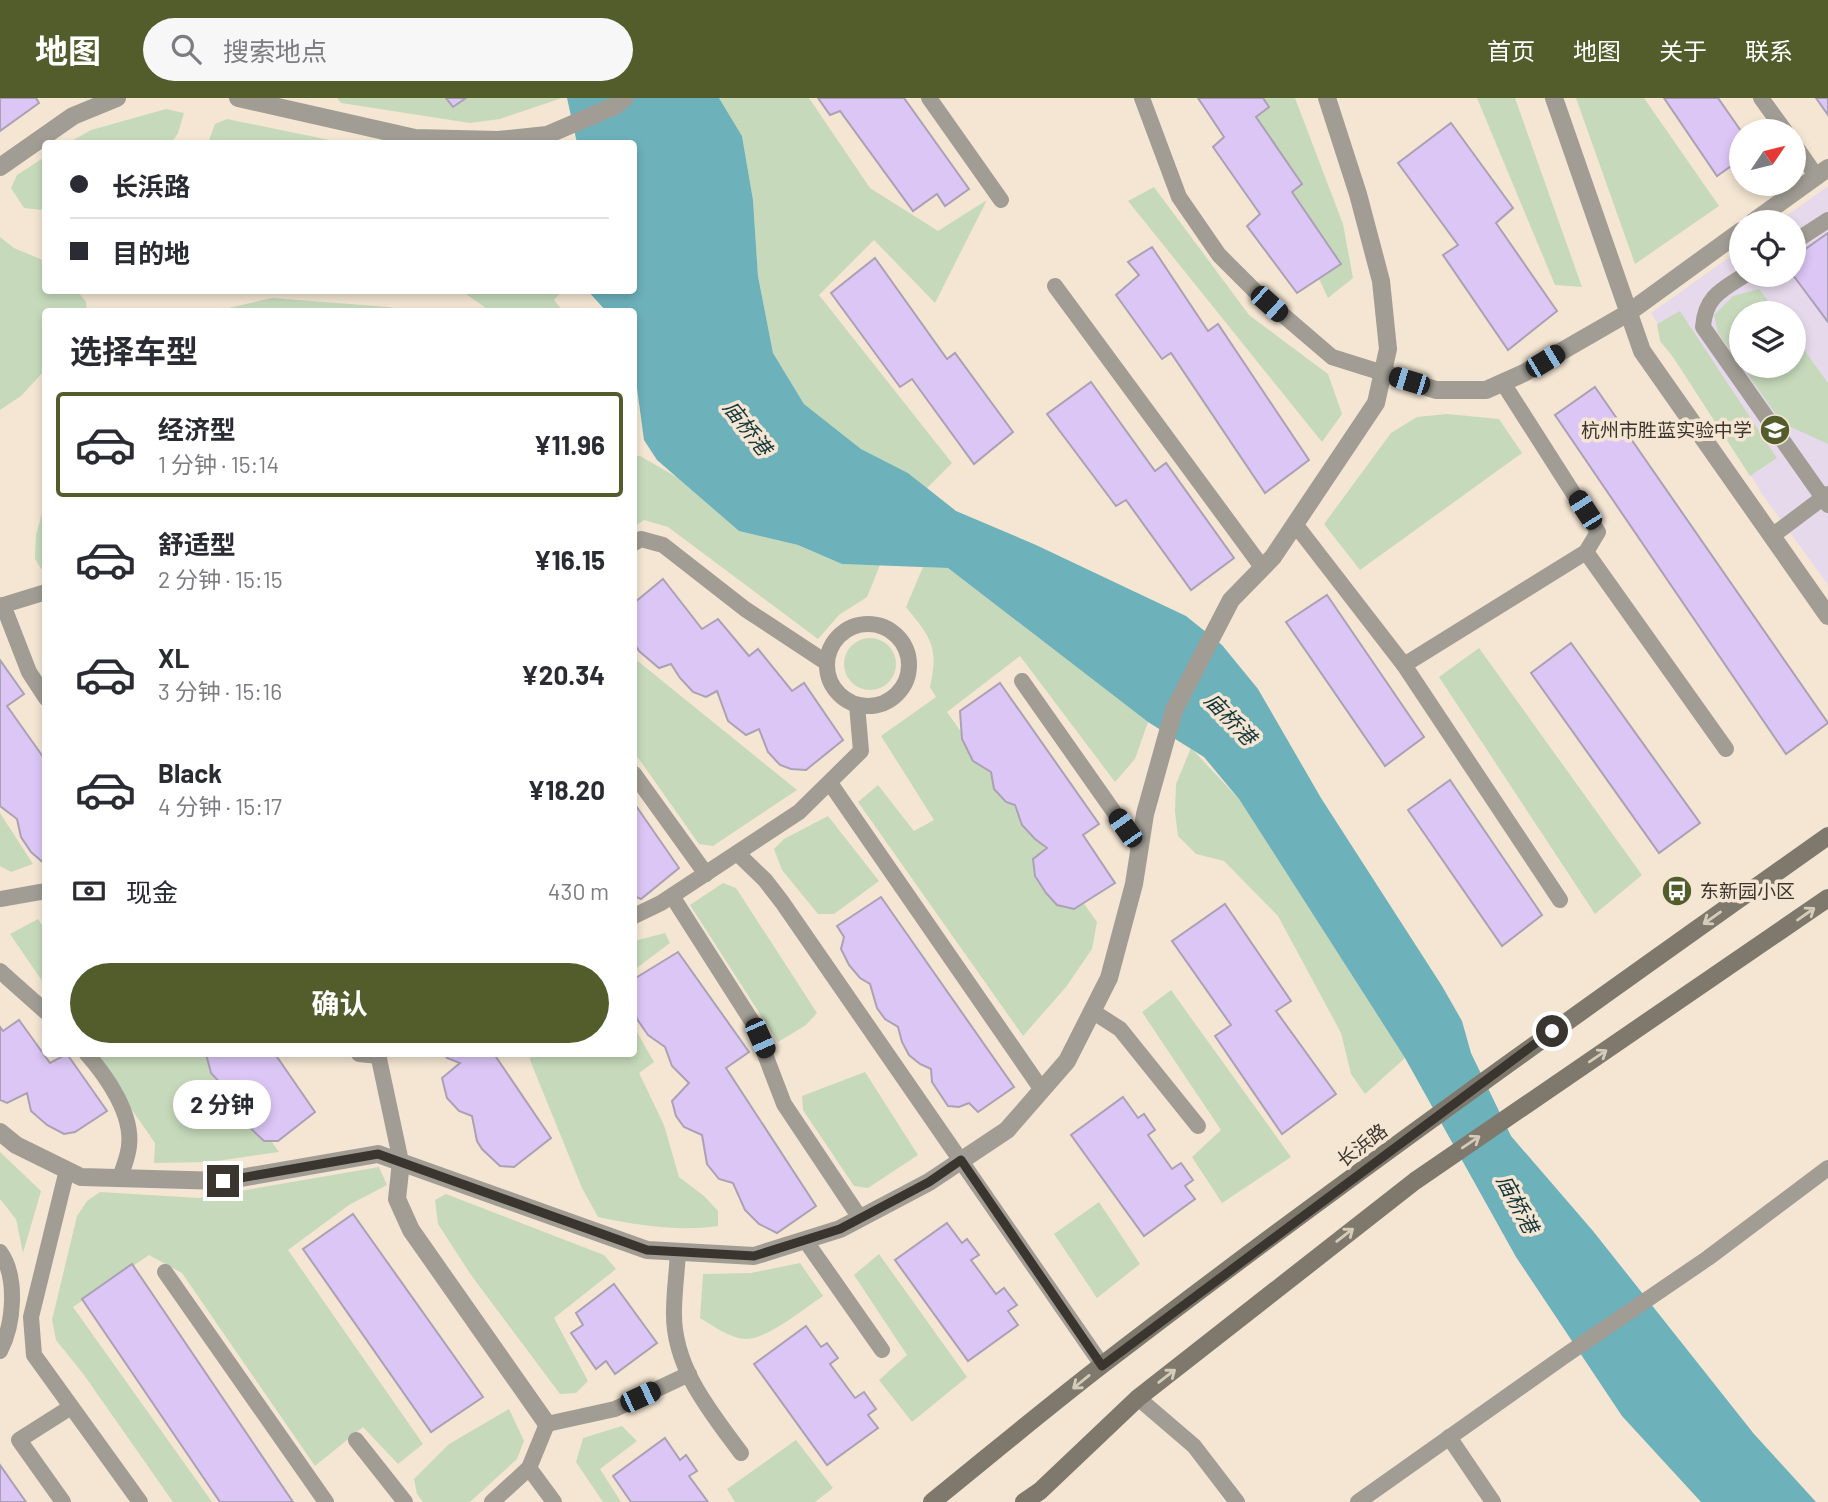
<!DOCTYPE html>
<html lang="zh">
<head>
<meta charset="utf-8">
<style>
  body { margin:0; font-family:Barlow,"Noto Sans SC",sans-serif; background:#f7f7f7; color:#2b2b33; height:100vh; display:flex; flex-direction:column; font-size:26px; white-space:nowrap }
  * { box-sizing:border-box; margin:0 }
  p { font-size:23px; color:#7c7c81 }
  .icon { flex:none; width:38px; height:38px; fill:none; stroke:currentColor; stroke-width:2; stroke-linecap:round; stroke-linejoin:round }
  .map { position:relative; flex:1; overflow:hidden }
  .details { position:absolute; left:42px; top:210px; width:595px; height:749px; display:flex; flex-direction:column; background:#fff; border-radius:7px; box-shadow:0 4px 10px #0003 }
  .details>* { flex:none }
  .banner { position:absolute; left:42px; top:42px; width:595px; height:154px; border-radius:7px; box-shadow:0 4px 10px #0003; display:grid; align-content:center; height:154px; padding:0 28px; background:#fff }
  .needle { width:46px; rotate:55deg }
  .buttons { position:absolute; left:1729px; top:21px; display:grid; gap:14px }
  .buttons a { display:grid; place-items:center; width:77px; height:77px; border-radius:50%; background:#fff; box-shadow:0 4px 10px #0003; font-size:35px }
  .end { position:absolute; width:32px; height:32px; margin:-16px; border:9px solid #3a352e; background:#fff; box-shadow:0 0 0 4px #fff }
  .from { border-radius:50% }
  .bubble { position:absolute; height:49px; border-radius:24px; background:#fff; box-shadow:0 4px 10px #0003; font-size:23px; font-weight:700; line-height:49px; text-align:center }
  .car { position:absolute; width:21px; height:42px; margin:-21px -10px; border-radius:9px; box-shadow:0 0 5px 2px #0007; background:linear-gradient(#222 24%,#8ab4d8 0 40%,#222 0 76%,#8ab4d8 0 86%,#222 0) }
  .banner b { display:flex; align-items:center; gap:24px; height:66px; font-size:26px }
  .banner b+b { border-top:2px solid #e1e1e2 }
  .banner i { width:18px; height:18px; background:#2b2b33 }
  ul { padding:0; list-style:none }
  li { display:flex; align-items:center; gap:21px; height:105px; margin:0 14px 10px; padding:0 14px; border:4px solid transparent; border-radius:7px }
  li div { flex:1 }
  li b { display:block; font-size:26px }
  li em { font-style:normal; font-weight:700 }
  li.on { border-color:#535c2b }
  li>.icon { width:63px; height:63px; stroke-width:1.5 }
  h2 { padding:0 28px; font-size:32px; line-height:84px }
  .pay { display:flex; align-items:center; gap:18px; height:77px; padding:0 28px; font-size:26px }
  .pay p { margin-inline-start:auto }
  .cta { display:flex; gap:14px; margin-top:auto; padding:14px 28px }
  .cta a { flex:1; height:80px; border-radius:42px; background:#535c2b; color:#fff; font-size:28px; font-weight:700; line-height:80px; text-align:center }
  header { display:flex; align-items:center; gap:42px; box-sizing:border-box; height:98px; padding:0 35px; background:#535c2b; color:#fff }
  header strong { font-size:33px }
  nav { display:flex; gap:38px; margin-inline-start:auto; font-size:24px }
  .search { width:490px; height:63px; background:#f7f7f7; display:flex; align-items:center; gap:18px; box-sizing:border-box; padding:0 24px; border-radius:38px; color:#7c7c81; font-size:26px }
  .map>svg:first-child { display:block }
  .education { fill:#e7d9ec; fill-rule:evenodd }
  .green { fill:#c6dabb }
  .water { fill:#6db1bb }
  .building { fill:#dcc6f6; stroke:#aaa1b4; stroke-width:2 }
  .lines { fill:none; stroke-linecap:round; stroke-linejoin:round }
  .lane { stroke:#a19d94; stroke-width:16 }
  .street { stroke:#a19d94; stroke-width:18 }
  .secondary { stroke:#7e796c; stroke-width:18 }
  .oneway { stroke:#d6cbb9 }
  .route { stroke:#3a352e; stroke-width:9 }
  .labels { text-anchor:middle; stroke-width:7; stroke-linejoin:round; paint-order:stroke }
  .poi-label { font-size:19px; fill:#3a352e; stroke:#f4e6d3; text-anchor:end }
  .street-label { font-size:19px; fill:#3a352e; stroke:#f4e6d3 }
  .water-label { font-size:21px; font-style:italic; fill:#14363b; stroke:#f4e6d3 }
</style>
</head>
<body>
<header>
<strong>地图</strong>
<div class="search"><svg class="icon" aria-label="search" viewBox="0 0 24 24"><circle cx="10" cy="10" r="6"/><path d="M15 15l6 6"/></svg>搜索地点</div>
<nav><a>首页</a><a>地图</a><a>关于</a><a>联系</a></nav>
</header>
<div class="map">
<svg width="1828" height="1404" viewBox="0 0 1828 1404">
  <rect width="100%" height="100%" fill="#f4e6d3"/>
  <path class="education" d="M1828 88V487L1762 396 1651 215 1741 151V177H1794V124H1778ZM1741 215H1794V268H1741Z"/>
  <g class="green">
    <polygon points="337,0 562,0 500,21 470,25 341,5"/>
    <polygon points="719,0 809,0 870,90 938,133 987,102 935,205 874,142 819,197 952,365 927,390 908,375 861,351 804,306 773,255 758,178 753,102 742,38"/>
    <polygon points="1234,0 1295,0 1343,126 1353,180 1328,200"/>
    <polygon points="1477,0 1515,0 1582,189 1555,187"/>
    <polygon points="1576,0 1644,0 1719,108 1635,166"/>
    <polygon points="166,11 184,15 178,35 171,45 68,45 91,32"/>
    <polygon points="227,21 344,45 208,45 215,26"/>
    <polygon points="45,59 45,110 42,112 24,110 11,90 17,77"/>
    <polygon points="1154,89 1249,217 1328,276 1342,316 1322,344 1128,103"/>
    <polygon points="0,139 14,150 45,163 46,192 77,193 86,204 87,213 46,214 45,272 21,298 0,312"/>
    <polygon points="1759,191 1777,215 1741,215 1741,267 1718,235 1714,217 1733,198"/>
    <polygon points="462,193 562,193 554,202 563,213 490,213"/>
    <polygon points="272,200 388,209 413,213 215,213"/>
    <polygon points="1680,213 1777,360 1750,378 1673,259 1660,243 1657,226"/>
    <polygon points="1794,238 1828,285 1828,346 1782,325 1742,268 1794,268"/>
    <polygon points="1447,316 1499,321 1522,355 1360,472 1324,426 1391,335 1417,319"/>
    <polygon points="634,358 640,358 680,381 739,433 798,447 842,466 880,467 867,499 839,517 818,541 668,429 644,422 634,429"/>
    <polygon points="45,404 45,473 42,472 35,461 36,437"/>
    <path d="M923 469 948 470 1148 624 1135 661 1115 684 1020 558 947 614 1097 824 1092 851 1066 889 1023 938 858 704 878 687 914 733 934 722 881 638 936 599 930 589C939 549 931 540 906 509Z"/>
    <circle cx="870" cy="566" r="26"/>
    <polygon points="1479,550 1642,777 1595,816 1439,579"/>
    <polygon points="634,560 797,692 713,748 699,746 634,654"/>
    <polygon points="1191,650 1239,701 1405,960 1365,996 1351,976 1341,935 1278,818 1224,763 1196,756 1178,738 1175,714 1176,686"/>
    <polygon points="0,715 33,766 11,774 0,768"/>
    <polygon points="828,718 879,783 834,816 818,816 782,772 774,751 784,741"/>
    <polygon points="723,785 736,790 817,915 806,927 778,944 690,807"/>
    <polygon points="38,821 45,832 45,887 10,836"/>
    <polygon points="665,835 670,845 634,872 634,843"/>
    <polygon points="1171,892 1291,1059 1222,1105 1192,1059 1221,1032 1142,914"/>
    <path d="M634 929 654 964 639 975 664 1027 679 1079 704 1098 718 1113V1128C679 1134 636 1127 598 1119L582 1090 530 962 531 956H634Z"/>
    <polygon points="93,956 210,956 279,1054 210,1064 154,1065 155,1045"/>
    <polygon points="865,974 918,1057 868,1090 854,1088 803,1012 802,998"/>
    <polygon points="0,1054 41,1093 23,1155 16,1121 0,1101"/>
    <polygon points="379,1069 387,1087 349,1107 288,1152 423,1346 398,1366 363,1329 315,1368 182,1175 149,1157 73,1209 212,1404 173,1404 84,1277 56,1242 52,1222 77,1118 87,1103 100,1094 199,1100"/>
    <polygon points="446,1096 604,1157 616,1171 554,1220 588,1283 576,1295 560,1296 471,1177 438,1126 435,1102"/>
    <polygon points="1099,1104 1140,1166 1097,1200 1054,1136"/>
    <polygon points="879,1156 967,1279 912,1324 879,1282 907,1257 854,1177"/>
    <path d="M800 1165 823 1198C805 1210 766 1242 746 1241 729 1240 714 1228 700 1220L703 1176 751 1175Z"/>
    <polygon points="509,1311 524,1343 517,1361 470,1404 423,1404 417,1396 414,1381 449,1346"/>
    <polygon points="622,1328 637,1343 600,1371 621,1404 603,1404 576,1364 583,1340"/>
    <polygon points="796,1342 833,1390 815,1404 735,1404 727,1391"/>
  </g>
  <polygon class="water" points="567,0 719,0 742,38 753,102 758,178 773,255 804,306 861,351 908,375 956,413 1036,447 1186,518 1222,547 1258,591 1321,700 1442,888 1462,923 1471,955 1511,1038 1593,1133 1754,1336 1816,1404 1701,1404 1622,1318 1516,1159 1405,960 1239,701 1204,659 1148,624 948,470 842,466 798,447 739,433 657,362 644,342 634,268 634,214 606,213 588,193 634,192 634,46 577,45"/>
  <g class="building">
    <polygon points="0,0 36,0 39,5 0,33"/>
    <polygon points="446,0 466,0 453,9"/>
    <polygon points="818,0 904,0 969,91 945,108 937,96 913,113 840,13 830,17"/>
    <polygon points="1198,0 1263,0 1269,9 1256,19 1302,86 1292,94 1341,166 1297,195 1247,128 1260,116 1213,49 1224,39"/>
    <polygon points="1664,0 1718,0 1741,33 1741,61 1717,78"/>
    <polygon points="1816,0 1828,0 1828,17"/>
    <polygon points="1451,25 1513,110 1496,125 1557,213 1508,252 1443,157 1458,147 1398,65"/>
    <polygon points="1828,135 1828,224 1793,177 1794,159"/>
    <polygon points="1152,149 1208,233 1218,226 1309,362 1265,395 1171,255 1162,261 1116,197 1139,177 1128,164"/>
    <polygon points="875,160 947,261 955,255 1013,334 974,366 912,281 900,289 831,195"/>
    <polygon points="1091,284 1155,373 1166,365 1234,460 1191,492 1126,402 1116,408 1047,316"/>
    <polygon points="1595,289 1828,625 1786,656 1555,317"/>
    <polygon points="663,481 702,531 718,521 749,558 758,551 792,593 804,585 843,642 806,672 791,671 780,667 768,654 759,631 746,637 728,623 717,593 706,599 693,594 680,580 671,566 659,570 639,553 634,545 634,505"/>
    <polygon points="1327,497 1424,639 1385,668 1286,524"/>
    <polygon points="1571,545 1700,725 1659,755 1531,575"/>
    <polygon points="0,562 24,596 7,608 46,663 46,767 31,754 21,739 17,721 0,708"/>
    <polygon points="1000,585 1099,726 1083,737 1115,785 1074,811 1057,807 1046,795 1035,778 1033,761 1047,750 1035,741 1022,727 1015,707 1006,704 994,691 991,674 973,663 962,641 960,613"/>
    <polygon points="1450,682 1542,817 1502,848 1408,712"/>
    <polygon points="634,705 679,770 641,801 634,798"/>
    <polygon points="881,799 1014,989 978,1014 969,1005 959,1009 948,1008 932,984 931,971 920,966 909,957 902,944 898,929 885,921 877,910 870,886 860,880 849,867 841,851 844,839 837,828"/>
    <polygon points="1225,806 1291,903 1276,913 1336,996 1282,1036 1215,938 1231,927 1172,843"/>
    <polygon points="678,854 749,954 726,970 816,1108 777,1135 759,1126 745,1112 733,1085 719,1081 707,1066 702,1037 684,1029 676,1018 672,1003 689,985 672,968 665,949 648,937 637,921 634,911 634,881"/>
    <polygon points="19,922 50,965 67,956 107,1013 75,1034 64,1036 47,1027 31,1013 27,995 7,1005 0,1002 0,929 3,933"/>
    <polygon points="206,956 275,956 315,1014 278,1043 264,1043 245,1025 241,1017 235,992 222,987 211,975"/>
    <polygon points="444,956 494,956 551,1040 514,1069 500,1068 482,1051 477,1043 472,1018 459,1013 447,1000 442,980 460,965 447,960"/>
    <polygon points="1123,999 1138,1020 1144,1016 1155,1032 1148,1037 1172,1071 1181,1065 1193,1082 1185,1088 1195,1101 1144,1138 1071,1037"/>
    <polygon points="353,1116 483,1299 431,1334 303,1151"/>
    <polygon points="947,1125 962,1145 967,1141 979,1157 971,1162 996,1196 1004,1190 1017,1207 1008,1213 1018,1227 968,1263 895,1162"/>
    <polygon points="132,1166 293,1404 220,1404 82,1201"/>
    <polygon points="614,1186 657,1245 615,1276 606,1263 596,1271 571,1235 583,1227 576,1215"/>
    <polygon points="806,1228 821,1249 827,1245 838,1260 830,1266 855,1300 864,1294 876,1311 868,1317 878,1330 827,1367 754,1266"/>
    <polygon points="665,1340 680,1362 686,1357 697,1373 689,1378 708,1404 631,1404 613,1378"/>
    <polygon points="0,1367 26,1404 0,1404"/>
  </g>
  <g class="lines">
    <g class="lane">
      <polyline points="929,0 1001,102"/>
      <polyline points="1142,0 1179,99 1219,157 1255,193 1332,259 1383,275"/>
      <polyline points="1761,0 1785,33"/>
      <polyline points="1794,46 1817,79"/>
      <polyline points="1794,144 1828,122"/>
      <path d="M1745 177C1721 192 1705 199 1703 229L1828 407"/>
      <polyline points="1055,188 1262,469"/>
      <polyline points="1295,426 1404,567 1560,802"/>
      <polyline points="1772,438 1828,396"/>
      <polyline points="634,445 641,441 663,447 745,511 827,565"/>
      <polyline points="1586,454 1726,651"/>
      <polyline points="3,507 29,574 46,600"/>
      <polyline points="0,508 46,494"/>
      <circle cx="868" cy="567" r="41"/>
      <polyline points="1404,567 1586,454 1598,434 1503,285"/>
      <polyline points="1022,583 1140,751"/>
      <polyline points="634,676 706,776"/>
      <polyline points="830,685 1042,992"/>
      <polyline points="737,755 765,782 782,804 1102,1267"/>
      <polyline points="672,798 753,925 784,1006 860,1120"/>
      <polyline points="0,801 46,793"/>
      <polyline points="634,818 661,805 799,714 861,653 857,607"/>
      <polyline points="0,873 46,914"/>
      <polyline points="1092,913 1120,931 1198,1028"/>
      <path d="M87 956C107 979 133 1016 129 1048 128 1059 123 1070 120 1080"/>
      <polyline points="359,956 379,958"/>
      <polyline points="378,956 401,1064"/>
      <polyline points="67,1072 31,1219 34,1257 140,1404"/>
      <polyline points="805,1142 882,1252"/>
      <path d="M0 1154C18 1179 14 1226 0 1253"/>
      <path d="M678 1154C677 1174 674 1194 674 1214 673 1269 710 1313 741 1355"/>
      <polyline points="165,1174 326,1404"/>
      <polyline points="1138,1300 1194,1348 1237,1404"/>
      <polyline points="1449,1339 1493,1404"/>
      <polyline points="356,1342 405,1404"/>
      <polyline points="529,1370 554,1404"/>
      <polyline points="63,1404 19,1342 71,1309"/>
      <polyline points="492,1404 529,1370 547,1326 615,1311 689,1276"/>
      <polyline points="1358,1404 1563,1259 1708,1160 1828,1070"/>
    </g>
    <g class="street">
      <polyline points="238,0 415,40 498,42 547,37 615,8 625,0"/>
      <polyline points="1554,0 1642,253 1828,518"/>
      <polyline points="0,69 73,18 117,0"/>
      <polyline points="1753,124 1828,70"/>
      <polyline points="1383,275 1436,292 1486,292 1524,275 1628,215 1741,133"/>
      <polyline points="0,1034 16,1047 81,1079 223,1083 378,1056 647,1152 754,1158 840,1131 929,1084 1007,1032 1067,963 1109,880 1134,786 1145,716 1174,612 1231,502 1273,459 1376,305 1388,251 1381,183 1358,96 1327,0"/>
      <polyline points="401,1064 397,1101 411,1132 547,1326"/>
    </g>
    <g class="secondary">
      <path d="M932 1404C989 1358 1045 1311 1102 1267 1340 1084 1584 911 1828 738"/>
      <polyline points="1024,1404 1040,1393 1138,1300 1415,1083 1828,800"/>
    </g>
  </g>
  <defs><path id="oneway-shaft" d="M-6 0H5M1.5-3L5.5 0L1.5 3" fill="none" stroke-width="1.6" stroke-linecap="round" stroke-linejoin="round" transform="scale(1.75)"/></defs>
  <g class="oneway">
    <use href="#oneway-shaft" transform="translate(1806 816) rotate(-35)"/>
    <use href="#oneway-shaft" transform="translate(1712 820) rotate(145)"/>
    <use href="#oneway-shaft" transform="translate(1598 958) rotate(-34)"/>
    <use href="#oneway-shaft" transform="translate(1471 1044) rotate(-34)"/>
    <use href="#oneway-shaft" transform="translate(1345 1137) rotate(-38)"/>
    <use href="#oneway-shaft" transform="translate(1167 1278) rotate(-38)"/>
    <use href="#oneway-shaft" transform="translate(1081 1284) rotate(141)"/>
  </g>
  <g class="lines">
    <polyline class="route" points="223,1083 378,1056 647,1152 754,1158 840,1131 929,1084 961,1062 1102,1268 1552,933"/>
  </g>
  <defs>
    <g id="school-disc" transform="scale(1.575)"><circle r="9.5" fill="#535c2b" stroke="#f4e6d3"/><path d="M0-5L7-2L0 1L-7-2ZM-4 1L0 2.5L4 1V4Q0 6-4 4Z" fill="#fff"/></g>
    <g id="bus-disc" transform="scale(1.575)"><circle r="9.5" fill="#535c2b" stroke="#f4e6d3"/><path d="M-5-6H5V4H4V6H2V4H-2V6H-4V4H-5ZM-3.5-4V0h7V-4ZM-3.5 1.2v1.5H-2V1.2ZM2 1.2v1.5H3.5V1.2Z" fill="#fff"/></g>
  </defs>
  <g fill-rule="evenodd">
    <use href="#school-disc" x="1775" y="332"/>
    <use href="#bus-disc" x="1677" y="793"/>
  </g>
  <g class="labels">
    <g class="poi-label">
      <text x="1752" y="339">杭州市胜蓝实验中学</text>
      <text x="1700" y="800" text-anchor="start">东新园小区</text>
    </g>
    <g class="street-label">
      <text transform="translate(1362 1047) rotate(-37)" y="7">长浜路</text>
    </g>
    <g class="water-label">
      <text transform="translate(747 330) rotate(52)" y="7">庙桥港</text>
      <text transform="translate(1230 621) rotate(46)" y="7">庙桥港</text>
      <text transform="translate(1517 1106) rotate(62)" y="7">庙桥港</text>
    </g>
  </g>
</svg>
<div class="buttons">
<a><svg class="needle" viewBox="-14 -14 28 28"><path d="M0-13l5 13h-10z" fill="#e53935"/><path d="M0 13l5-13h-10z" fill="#7c7c81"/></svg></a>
<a><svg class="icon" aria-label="locate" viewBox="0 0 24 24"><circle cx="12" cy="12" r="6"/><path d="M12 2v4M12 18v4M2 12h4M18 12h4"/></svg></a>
<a><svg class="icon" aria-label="layers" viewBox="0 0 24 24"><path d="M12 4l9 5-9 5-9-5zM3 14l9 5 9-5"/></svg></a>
</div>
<i class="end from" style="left:1552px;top:933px"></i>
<i class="end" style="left:223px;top:1083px"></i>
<div class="bubble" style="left:173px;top:982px;width:98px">2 分钟</div>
<i class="car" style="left:1269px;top:206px;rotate:132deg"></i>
<i class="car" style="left:1545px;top:263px;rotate:59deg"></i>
<i class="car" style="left:1409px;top:283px;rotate:287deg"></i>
<i class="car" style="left:1585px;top:412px;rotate:327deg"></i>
<i class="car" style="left:1125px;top:730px;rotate:325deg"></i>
<i class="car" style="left:760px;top:940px;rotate:156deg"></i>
<i class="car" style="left:640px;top:1299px;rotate:65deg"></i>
<div class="banner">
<b><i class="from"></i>长浜路</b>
<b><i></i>目的地</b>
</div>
<section class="details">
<h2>选择车型</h2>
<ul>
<li class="on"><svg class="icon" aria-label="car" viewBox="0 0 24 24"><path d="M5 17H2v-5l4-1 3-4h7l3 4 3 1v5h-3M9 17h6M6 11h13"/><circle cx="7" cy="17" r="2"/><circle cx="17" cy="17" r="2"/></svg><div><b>经济型</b><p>1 分钟 · 15:14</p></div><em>¥11.96</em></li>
<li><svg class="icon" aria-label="car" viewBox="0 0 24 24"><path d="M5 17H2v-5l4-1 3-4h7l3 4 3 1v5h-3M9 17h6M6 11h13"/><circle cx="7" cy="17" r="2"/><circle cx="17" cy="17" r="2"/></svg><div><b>舒适型</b><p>2 分钟 · 15:15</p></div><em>¥16.15</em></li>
<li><svg class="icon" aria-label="car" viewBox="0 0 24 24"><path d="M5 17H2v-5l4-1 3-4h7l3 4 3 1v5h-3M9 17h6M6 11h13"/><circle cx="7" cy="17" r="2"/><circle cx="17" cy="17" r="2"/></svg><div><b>XL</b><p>3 分钟 · 15:16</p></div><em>¥20.34</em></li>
<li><svg class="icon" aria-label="car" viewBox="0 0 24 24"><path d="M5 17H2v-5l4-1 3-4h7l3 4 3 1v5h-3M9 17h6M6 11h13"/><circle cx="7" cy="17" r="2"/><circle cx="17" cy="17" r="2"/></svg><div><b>Black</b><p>4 分钟 · 15:17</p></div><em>¥18.20</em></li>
</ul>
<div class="pay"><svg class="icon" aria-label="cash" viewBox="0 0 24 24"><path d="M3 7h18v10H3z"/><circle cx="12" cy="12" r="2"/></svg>现金<p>430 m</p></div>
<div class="cta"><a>确认</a></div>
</section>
</div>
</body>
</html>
